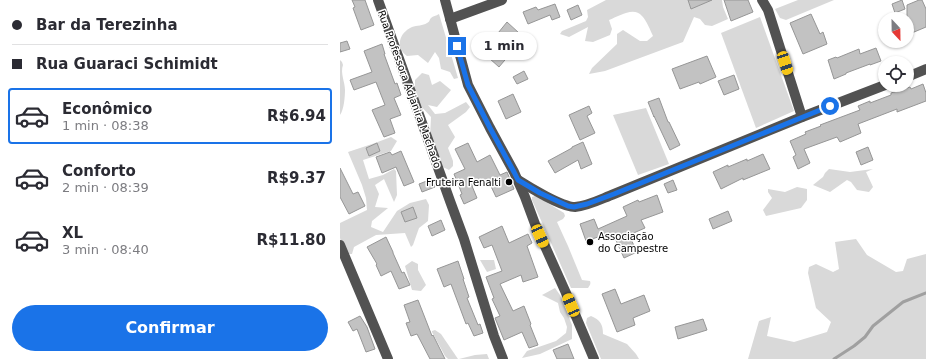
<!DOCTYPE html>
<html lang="pt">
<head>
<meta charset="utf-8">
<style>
  body { margin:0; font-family:"DejaVu Sans",sans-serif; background:#f2f2f3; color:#2b2b33; height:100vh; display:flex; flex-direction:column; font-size:15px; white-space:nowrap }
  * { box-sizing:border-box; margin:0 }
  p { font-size:13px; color:#7c7c81 }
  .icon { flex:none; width:22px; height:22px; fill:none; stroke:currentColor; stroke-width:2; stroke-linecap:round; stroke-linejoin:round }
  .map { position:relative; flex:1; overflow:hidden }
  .side { display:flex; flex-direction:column; background:#fff; width:340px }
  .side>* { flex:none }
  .hud { display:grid; align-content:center; height:88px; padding:0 12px; background:#fff }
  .needle { width:26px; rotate:158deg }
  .controls { position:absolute; left:538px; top:12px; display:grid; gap:8px }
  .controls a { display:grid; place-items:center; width:36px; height:36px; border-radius:50%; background:#fff; box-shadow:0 1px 3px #0004; font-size:20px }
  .end { position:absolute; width:18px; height:18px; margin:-9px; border:5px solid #1a73e8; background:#fff; box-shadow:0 0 0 2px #fff }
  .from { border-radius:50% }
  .bubble { position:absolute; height:28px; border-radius:14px; background:#fff; box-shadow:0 1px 3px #0004; font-size:13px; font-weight:800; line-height:28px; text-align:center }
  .car { position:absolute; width:12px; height:24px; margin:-12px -6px; border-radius:5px; box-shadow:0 0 3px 1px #0007; background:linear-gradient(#f5c518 24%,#345 0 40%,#f5c518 0 76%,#345 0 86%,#f5c518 0) }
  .hud b { display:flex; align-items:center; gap:14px; height:38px; font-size:15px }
  .hud b+b { border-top:1px solid #e1e1e2 }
  .hud i { width:10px; height:10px; background:#2b2b33 }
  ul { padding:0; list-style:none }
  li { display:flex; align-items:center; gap:12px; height:56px; margin:0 8px 6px; padding:0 4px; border:2px solid transparent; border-radius:4px }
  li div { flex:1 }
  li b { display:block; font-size:15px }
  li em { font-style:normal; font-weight:800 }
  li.selected { border-color:#1a73e8 }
  li>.icon { width:36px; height:36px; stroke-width:1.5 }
  .primary-button { display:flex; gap:8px; margin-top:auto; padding:8px 12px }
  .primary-button a { flex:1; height:46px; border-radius:24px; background:#1a73e8; color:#fff; font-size:16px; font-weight:800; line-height:46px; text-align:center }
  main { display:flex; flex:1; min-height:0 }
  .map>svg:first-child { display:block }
  .green { fill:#d9d9d9 }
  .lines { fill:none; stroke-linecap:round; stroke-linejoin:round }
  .stream { stroke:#a0a0a0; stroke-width:3 }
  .building { fill:#c2c2c2; stroke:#969696 }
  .minor { stroke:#525252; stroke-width:10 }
  .route { stroke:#1a73e8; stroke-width:5 }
  .poi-dot { fill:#000; stroke:#fff; stroke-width:1.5 }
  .labels { text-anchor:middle; stroke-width:3; stroke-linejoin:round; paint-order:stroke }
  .street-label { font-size:10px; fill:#000; stroke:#fff }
  .poi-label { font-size:10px; fill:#000; stroke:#fff; text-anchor:end }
</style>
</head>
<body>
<main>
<section class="side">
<div class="hud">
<b><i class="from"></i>Bar da Terezinha</b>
<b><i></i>Rua Guaraci Schimidt</b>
</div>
<ul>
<li class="selected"><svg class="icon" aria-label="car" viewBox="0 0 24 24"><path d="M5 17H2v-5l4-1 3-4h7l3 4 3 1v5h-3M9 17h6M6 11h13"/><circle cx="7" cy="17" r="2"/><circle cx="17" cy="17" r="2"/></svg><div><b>Econômico</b><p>1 min · 08:38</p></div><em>R$6.94</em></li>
<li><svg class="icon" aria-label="car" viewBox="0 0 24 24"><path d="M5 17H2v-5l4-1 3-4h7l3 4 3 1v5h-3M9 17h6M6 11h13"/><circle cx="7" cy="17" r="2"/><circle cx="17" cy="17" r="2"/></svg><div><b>Conforto</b><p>2 min · 08:39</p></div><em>R$9.37</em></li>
<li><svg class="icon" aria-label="car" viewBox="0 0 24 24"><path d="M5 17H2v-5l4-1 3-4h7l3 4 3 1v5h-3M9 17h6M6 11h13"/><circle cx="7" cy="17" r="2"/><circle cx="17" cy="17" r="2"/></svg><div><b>XL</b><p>3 min · 08:40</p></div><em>R$11.80</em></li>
</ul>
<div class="primary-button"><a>Confirmar</a></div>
</section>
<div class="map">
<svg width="586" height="359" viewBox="0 0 586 359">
  <rect width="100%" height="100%" fill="#fff"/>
  <g class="green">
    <path d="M266 0H382L383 7 388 19 372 26 365 25 360 19 354 17 343 42 265 71 249 74 252 68 277 44V34L283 30 300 41H307L313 36C310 30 307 21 302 16 294 6 279 16 269 20L272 29 270 35 253 42 245 41 248 27 229 37 220 34 222 31 246 21 248 17 247 10Z"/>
    <polygon points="458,0 494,0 446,20 440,18 435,9"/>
    <path d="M99 14 118 78 114 79 110 72 101 69 99 58 95 52 88 63 78 55 67 56C55 47 59 33 72 27 77 25 83 26 87 23 90 22 89 20 91 18 93 16 96 16 99 14Z"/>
    <polygon points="420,17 454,111 416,128 381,33"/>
    <path d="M0 60 2 62 3 65C0 73 5 82 5 90 5 96 4 110 0 115Z"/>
    <polygon points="82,73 89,75 92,85 100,81 111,90 97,107 88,105 95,114 105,113 126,102 130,107 126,112 108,125 115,137 108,148 113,161 113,166 109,170 103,167 90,137 91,117 79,104 75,94 75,80"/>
    <polygon points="306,108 329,164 298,175 273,115"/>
    <polygon points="51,137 57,141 51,151 23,160 29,179 43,175 54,169 56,171 57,195 54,202 44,179 35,185 39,194 35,207 48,208 32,221 31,227 43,232 57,211 70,203 86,199 89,205 88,221 79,228 73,245 71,247 65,233 36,235 14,247 12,254 7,254 4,252 0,238 0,223 27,210 26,198 22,185 8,152 35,143"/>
    <polygon points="489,169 510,172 533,169 526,172 533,187 529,192 517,190 511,182 507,180 490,192 473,185 483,177 485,173"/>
    <polygon points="457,187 467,189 467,200 461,208 426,216 423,210 432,198 428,192 428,189 445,192"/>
    <path d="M195 196 198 197 224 213 225 216 223 219 217 222 228 246 242 280 250 281C251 284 250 285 248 288H231L192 200V197Z"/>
    <polygon points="516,239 527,255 556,272 563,271 567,259 586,254 586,359 408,359 419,321 431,317 427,336 454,342 487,332 491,322 476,308 468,273 469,267 476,264 493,272 499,269 495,242"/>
    <polygon points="140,260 154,260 156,269 147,272"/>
    <polygon points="72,261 78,264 78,270 86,285 81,291 72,290 65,266"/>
    <polygon points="215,288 220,295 232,325 232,339 200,354 182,358 187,351 216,341 226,333 227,327 224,318 220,312 218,303 202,295"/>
    <path d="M251 316C260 320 263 324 263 334L287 344 296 354 299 359H261L246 323 247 318Z"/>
    <polygon points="95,330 101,334 118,359 108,359 105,356 92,332 92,331"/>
    <polygon points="147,354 149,359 119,359 135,355"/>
  </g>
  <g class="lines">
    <polyline class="stream" points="494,359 514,346 525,337 533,326 563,302 586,293"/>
  </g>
  <g class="building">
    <polygon points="12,0 25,0 34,25 21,30 13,8 15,7"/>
    <polygon points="348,0 372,0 351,9"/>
    <polygon points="384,0 408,0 413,12 391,21"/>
    <polygon points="562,0 565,9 555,13 552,4"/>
    <polygon points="579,0 582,0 586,9 586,27 567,35 567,5"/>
    <polygon points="215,4 220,17 212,20 210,15 188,24 183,12 196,7 198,10"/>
    <polygon points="238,5 242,15 231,20 227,10"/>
    <polygon points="471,14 480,34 483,32 487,44 463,54 450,23"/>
    <polygon points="167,22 179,33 166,47 154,38"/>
    <polygon points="7,41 10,49 0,52 0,43"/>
    <polygon points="42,44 45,54 44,54 55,84 57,83 61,95 54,98 61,115 50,119 55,133 44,137 32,110 45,105 36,82 14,90 10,80 32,72 24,51"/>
    <polygon points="161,45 170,54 159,67 149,58"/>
    <polygon points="536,48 541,61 530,65 530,64 506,73 506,74 494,79 488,60 496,57 497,58 519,49 520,54"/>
    <polygon points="367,56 376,77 360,84 359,82 340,89 332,69"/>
    <polygon points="184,71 188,79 177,84 173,77"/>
    <polygon points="394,75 399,89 384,95 378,81"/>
    <polygon points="583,84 586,93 586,101 557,112 557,109 518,124 521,133 500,142 497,137 464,149 470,163 458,169 453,157 456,155 450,141 466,134 465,132 481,126 480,125 520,110 518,106 530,101 530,103 551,95 551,93 570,87 571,89"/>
    <polygon points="173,94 181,112 166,119 158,101"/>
    <polygon points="319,98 328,122 329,122 340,145 330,150 314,116 314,117 308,102"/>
    <polygon points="249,106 252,113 247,116 255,133 240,140 229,115"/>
    <polygon points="243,142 252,164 241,169 238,160 215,173 208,161 232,148 232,147"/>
    <polygon points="37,143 40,151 29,156 26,148"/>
    <polygon points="128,143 137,162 150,155 160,175 167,172 174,189 156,197 148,180 132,186 137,198 124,204 120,195 122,194 114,174 125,169 115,149"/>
    <polygon points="528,147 533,160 521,165 516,152"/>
    <polygon points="61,151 74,182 64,186 56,167 42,173 36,157 50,152 52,155"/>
    <polygon points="423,154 430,169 403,180 403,178 381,189 373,172 388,165 388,167 407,159 407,161"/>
    <polygon points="0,168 13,194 18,192 25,206 9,214 0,197"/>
    <polygon points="92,179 95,187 82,192 79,184"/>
    <polygon points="333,180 337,190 328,193 324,184"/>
    <polygon points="317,195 323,212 301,220 305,228 289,235 297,252 284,258 275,238 273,239 270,233 246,241 240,224 254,219 258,229 287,216 283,207 298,200 299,202"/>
    <polygon points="73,207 77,218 65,222 61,212"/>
    <polygon points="388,211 392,221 373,229 369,219"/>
    <polygon points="101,220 105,230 92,236 88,226"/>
    <polygon points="162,226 169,243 188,234 192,243 187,246 198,277 183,282 181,275 160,284 173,311 184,306 191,324 190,325 198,345 189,348 182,332 164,340 155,318 160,316 152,299 154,298 146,277 162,271 152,245 144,248 139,237"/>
    <polygon points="46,237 53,252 53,253 62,273 64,272 70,285 59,289 51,271 41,276 36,265 37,264 27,247"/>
    <polygon points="118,261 124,279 123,279 129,297 127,298 138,325 140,324 143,333 134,336 128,323 126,324 111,284 104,287 97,269"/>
    <polygon points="275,289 281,304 304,295 310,311 293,318 295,325 277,332 262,294"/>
    <polygon points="78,300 92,336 93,335 105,359 90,359 77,334 71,336 66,323 70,322 64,305"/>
    <polygon points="20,316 27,327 35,349 26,352 17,329 13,331 8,322"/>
    <polygon points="363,319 367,330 338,339 335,327"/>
    <polygon points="228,344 234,359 217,359 213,350"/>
  </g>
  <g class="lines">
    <g class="minor">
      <polyline points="38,0 110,201 124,239 154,336 163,359"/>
      <polyline points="105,0 128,85 150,128 174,172 185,197 195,224 226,293 254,359"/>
      <polyline points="422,0 428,10 462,117"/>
      <polyline points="110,19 162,0"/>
      <polyline points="567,77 586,69"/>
      <path d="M178 180C189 187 222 207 235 207 248 206 261 199 274 194L462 117 545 85"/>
      <polyline points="0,245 48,359"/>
    </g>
  </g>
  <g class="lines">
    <polyline class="route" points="117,46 128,85 150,128 174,172 178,180 200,193 228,206 234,207 247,204 274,194 490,106"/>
  </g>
  <g class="poi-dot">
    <circle cx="169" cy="182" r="4"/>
    <circle cx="250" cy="242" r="4"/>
  </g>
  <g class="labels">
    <g class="street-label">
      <text transform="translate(70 89) rotate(70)" y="4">Rua Professora Adjanira Machado</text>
    </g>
    <g class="poi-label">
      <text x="161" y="186">Fruteira Fenalti</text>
      <text x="258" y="240" text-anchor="start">Associação<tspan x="258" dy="12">do Campestre</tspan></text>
    </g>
  </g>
</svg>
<div class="controls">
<a><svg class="needle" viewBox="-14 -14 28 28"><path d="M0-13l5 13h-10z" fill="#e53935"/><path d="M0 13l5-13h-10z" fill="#7c7c81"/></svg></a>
<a><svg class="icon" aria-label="locate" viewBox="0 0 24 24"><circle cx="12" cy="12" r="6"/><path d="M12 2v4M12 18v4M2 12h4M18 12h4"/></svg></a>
</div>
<i class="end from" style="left:490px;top:106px"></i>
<i class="end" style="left:117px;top:46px"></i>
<div class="bubble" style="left:131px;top:32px;width:66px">1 min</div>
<i class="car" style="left:445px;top:63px;rotate:162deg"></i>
<i class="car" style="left:200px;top:236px;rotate:156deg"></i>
<i class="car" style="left:231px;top:305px;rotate:337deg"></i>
</div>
</main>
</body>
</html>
